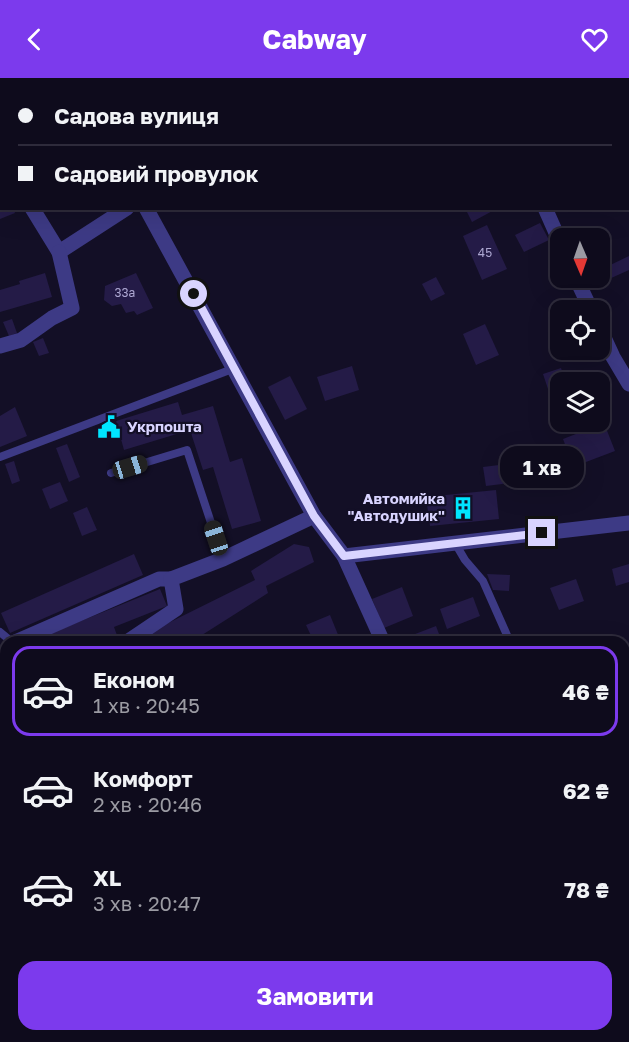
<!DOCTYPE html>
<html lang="uk">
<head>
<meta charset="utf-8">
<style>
  body { margin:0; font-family:"Golos Text",sans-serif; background:#1c1929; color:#f1f3f6; height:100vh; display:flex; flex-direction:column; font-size:22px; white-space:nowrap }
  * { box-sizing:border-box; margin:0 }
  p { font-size:20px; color:#9b9ba3 }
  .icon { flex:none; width:33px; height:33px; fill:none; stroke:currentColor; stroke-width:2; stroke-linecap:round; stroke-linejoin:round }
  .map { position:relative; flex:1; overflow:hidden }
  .sheet { position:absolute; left:0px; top:558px; width:630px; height:406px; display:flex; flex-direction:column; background:#0e0b1c; border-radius:18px 18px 0 0; box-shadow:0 6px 24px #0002,0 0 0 2px #2e2b3b }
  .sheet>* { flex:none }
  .top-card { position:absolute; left:0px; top:0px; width:630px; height:132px; box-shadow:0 6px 24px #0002,0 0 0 2px #2e2b3b; display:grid; align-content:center; height:132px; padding:0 18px; background:#0e0b1c }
  .needle { width:39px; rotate:178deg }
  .controls { position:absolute; left:550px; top:150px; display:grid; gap:12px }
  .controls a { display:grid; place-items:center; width:60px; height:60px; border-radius:12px; background:#0e0b1c; box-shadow:0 6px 24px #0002,0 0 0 2px #2e2b3b; font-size:30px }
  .end { position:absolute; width:27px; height:27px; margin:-14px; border:8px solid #d9d4ff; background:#111; box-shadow:0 0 0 3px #111 }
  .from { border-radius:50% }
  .bubble { position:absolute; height:42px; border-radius:18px; background:#0e0b1c; box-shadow:0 6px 24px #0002,0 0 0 2px #2e2b3b; font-size:20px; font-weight:700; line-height:42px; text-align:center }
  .car { position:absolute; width:18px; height:36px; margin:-18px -9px; border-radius:8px; box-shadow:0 0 4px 2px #0007; background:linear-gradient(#222 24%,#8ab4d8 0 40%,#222 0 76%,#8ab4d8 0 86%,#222 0) }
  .top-card b { display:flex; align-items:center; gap:21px; height:57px; font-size:22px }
  .top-card b+b { border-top:2px solid #2e2b3b }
  .top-card i { width:15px; height:15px; background:#f1f3f6 }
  ul { padding:10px 0 0; list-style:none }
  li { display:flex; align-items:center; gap:18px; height:90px; margin:0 12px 9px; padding:0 6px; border:3px solid transparent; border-radius:18px }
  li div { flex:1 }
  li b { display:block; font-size:22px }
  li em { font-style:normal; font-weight:700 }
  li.current { border-color:#7c3aed }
  li>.icon { width:54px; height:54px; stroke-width:1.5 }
  .action { display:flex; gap:12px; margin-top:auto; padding:12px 18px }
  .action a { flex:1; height:69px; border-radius:18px; background:#7c3aed; color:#fff; font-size:24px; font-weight:700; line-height:69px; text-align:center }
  header { display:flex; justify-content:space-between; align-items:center; height:78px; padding:0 18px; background:#7c3aed; color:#fff; font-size:27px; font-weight:700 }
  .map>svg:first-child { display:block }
  .water { fill:#0c2248 }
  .building { fill:#241b47 }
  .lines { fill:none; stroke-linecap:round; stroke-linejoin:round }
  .lane { stroke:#3d3a85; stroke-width:8 }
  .street { stroke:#3d3a85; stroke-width:15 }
  .route { stroke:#d9d4ff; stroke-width:8 }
  .labels { text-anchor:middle; stroke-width:4.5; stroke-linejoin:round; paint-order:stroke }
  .number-label { font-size:12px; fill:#aca6d1 }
  .poi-label { font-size:15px; font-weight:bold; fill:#d9d4ff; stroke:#130f26; text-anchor:start }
</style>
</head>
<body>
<header><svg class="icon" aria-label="back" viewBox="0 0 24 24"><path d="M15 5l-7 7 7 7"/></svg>Cabway<svg class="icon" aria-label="heart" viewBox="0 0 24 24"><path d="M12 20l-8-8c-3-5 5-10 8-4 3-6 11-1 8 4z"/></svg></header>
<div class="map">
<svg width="629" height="964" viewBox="0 0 629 964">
  <rect width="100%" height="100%" fill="#130f26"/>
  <polygon class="water" points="0,833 6,838 6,958 172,959 167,964 0,964"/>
  <g class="building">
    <polygon points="0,130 13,130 15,135 0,141"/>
    <polygon points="465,130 498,130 472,144"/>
    <polygon points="540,145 549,162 524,174 515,157"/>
    <polygon points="487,147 507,191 482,202 463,158"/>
    <polygon points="603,156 612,178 600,182 600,160 592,160"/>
    <polygon points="629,178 629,192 609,201 604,190"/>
    <polygon points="45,195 52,219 0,234 0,212 20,206 19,203"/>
    <polygon points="136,195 153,230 137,237 134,233 126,235 121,226 112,228 104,222 105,208"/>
    <polygon points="436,199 445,216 431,223 422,206"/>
    <polygon points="12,241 17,255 9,258 3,244"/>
    <polygon points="485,246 499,277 476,287 463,256"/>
    <polygon points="43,260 49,275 39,278 33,264"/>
    <polygon points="352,288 359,312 325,323 317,299"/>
    <polygon points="561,290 566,304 561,304 561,319 552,323 543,296"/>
    <polygon points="290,298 307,331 285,342 268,309"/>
    <polygon points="178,324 182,337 213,328 230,384 242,380 261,443 232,451 213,389 203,392 190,352 124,372 116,343"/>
    <polygon points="15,329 27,358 0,369 0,338"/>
    <polygon points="604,345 615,373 549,398 542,378 566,369 563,361"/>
    <polygon points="67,366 80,399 69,404 56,370"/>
    <polygon points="14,383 20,403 12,406 5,386"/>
    <polygon points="507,386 510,405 486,408 483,389"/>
    <polygon points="60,404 68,423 50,431 42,411"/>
    <polygon points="496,412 499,441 430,448 426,419"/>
    <polygon points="87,429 97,452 82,458 73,435"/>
    <polygon points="294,466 309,469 314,484 266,508 268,515 191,564 187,564 185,560 180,564 146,564 144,557 255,502 251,493"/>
    <polygon points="134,476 143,497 10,555 1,535"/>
    <polygon points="629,486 629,504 616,508 612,491"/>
    <polygon points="487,496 510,497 509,513 493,512"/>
    <polygon points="576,501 584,523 559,532 550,510"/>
    <polygon points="402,509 413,538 384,550 372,521"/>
    <polygon points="160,511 167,528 114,549 118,560 107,564 29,564"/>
    <polygon points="473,519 480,538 447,551 440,531"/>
    <polygon points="330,537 341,564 314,564 306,547"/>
    <polygon points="436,548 442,564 412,564 410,558"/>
    <polygon points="624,627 629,640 629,658 624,660"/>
    <polygon points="629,697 629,730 624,732 624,699"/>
    <polygon points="628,774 629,801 624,802 624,775"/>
    <polygon points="629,831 629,858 624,859 624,832"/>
    <polygon points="346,958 349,962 360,958 363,964 336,964"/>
    <polygon points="404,958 409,958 411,964 392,964"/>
    <polygon points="475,958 500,958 501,964 476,964"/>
  </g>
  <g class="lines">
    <g class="lane">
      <polyline points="0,379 235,290"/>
      <polyline points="111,395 187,372 223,481"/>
      <polyline points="455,465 465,482 483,503 510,564"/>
      <polyline points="0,554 12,564"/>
      <polyline points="0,785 6,786"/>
    </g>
    <g class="street">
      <polyline points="61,0 62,2"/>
      <polyline points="486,0 486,2"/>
      <polyline points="628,21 629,21"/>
      <polyline points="0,78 2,80"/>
      <polyline points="32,130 59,174 127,130"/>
      <polyline points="146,130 314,438 344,478 383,564"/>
      <polyline points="545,130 561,166"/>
      <polyline points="576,200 591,232"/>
      <polyline points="600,251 613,279 629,306"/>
      <polyline points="0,268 21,262 52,240 72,230 59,174"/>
      <polyline points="344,478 629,445"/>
      <polyline points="15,564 159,501 171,501"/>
      <polyline points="127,564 176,531 171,501 223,481 314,438"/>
      <polyline points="372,958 374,964"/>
      <polyline points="546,958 548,964"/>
    </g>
  </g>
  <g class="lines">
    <polyline class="route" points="194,216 314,438 344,478 542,455"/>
  </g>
  <defs>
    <g id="civic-bare" transform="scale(1.8)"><path d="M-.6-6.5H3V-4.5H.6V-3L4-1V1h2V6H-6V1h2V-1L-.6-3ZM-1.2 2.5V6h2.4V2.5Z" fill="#00e5ff" stroke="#130f26" stroke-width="2.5" paint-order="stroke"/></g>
    <g id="building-bare" transform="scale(1.8)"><path d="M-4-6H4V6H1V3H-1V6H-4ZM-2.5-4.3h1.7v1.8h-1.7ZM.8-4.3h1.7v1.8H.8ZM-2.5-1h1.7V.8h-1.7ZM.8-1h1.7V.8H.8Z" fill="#00e5ff" stroke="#130f26" stroke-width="2.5" paint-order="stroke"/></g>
  </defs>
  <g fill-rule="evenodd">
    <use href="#civic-bare" x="109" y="349"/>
    <use href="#building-bare" x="463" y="430"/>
  </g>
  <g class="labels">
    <g class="number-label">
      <text x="485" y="179">45</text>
      <text x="125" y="219">33а</text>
    </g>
    <g class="poi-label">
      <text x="127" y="354">Укрпошта</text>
      <text x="445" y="426" text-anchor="end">Автомийка<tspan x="445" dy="17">"Автодушик"</tspan></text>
    </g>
  </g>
</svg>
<div class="controls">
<a><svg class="needle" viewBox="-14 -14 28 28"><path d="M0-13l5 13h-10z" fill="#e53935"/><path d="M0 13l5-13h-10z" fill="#9b9ba3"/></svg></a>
<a><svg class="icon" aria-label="locate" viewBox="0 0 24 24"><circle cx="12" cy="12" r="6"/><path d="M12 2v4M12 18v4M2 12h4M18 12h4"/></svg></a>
<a><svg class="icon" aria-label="layers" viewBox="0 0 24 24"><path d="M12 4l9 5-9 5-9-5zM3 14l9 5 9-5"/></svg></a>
</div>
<i class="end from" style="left:194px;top:216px"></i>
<i class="end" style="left:542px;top:455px"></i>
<div class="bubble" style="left:500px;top:368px;width:84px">1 хв</div>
<i class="car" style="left:130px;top:389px;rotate:73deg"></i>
<i class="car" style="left:216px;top:460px;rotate:342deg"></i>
<div class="top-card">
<b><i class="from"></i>Садова вулиця</b>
<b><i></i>Садовий провулок</b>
</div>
<section class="sheet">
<ul>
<li class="current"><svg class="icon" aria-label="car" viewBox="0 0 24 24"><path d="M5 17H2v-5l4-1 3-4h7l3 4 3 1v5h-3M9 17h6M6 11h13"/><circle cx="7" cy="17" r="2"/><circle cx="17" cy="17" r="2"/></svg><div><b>Економ</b><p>1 хв · 20:45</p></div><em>46 ₴</em></li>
<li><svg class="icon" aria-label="car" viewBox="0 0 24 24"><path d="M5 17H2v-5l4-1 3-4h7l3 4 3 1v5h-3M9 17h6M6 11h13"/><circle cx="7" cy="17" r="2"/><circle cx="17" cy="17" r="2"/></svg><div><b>Комфорт</b><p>2 хв · 20:46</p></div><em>62 ₴</em></li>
<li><svg class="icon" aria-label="car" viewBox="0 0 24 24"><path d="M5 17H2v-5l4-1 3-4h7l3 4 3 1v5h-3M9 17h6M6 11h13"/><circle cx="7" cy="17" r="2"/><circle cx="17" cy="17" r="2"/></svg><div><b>XL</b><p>3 хв · 20:47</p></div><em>78 ₴</em></li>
</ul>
<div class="action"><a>Замовити</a></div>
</section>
</div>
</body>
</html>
